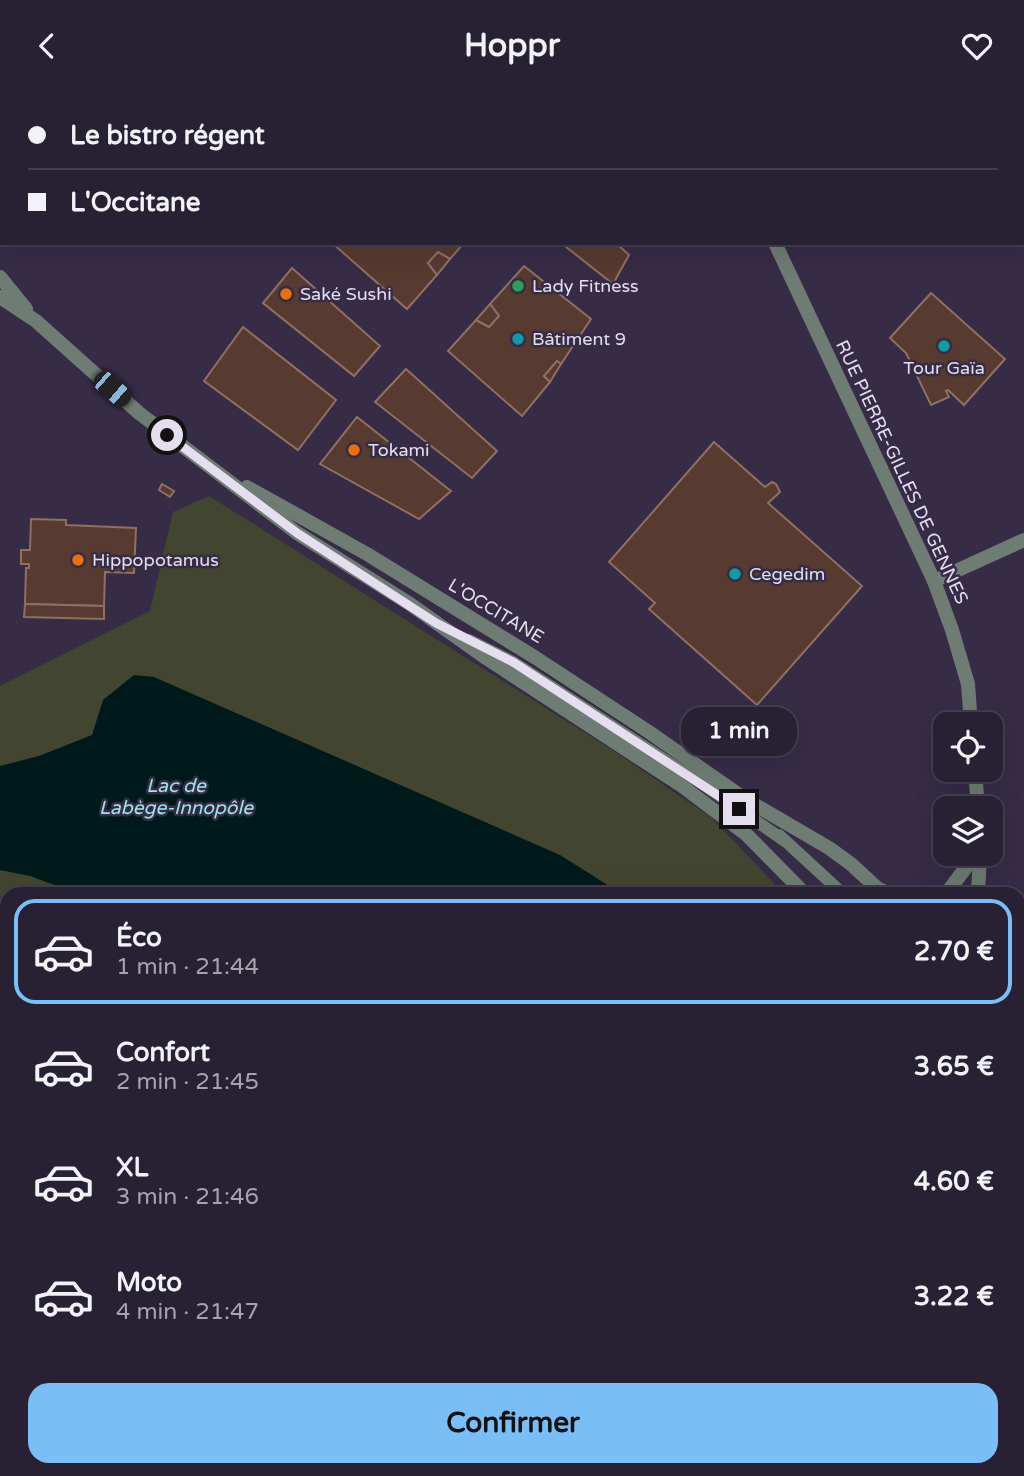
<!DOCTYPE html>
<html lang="fr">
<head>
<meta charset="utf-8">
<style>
  body { margin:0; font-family:"Varela Round",sans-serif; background:#30293c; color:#f1f3f6; height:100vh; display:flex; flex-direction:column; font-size:26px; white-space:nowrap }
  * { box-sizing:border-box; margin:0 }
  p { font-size:23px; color:#a5a3ac }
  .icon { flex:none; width:38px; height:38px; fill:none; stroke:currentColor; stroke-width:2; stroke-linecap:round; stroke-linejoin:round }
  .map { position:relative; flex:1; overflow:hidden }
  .details { position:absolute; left:0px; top:796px; width:1026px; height:590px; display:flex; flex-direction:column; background:#282134; border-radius:21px 21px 0 0; box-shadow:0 7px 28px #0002,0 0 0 2px #443e4f }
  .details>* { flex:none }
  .top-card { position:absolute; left:0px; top:0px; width:1026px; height:154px; box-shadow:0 7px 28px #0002,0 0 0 2px #443e4f; display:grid; align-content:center; height:154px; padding:0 28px; background:#282134 }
  .controls { position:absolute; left:933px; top:621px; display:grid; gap:14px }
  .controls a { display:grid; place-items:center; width:70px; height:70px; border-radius:14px; background:#282134; box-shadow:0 7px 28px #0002,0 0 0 2px #443e4f; font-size:35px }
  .end { position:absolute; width:32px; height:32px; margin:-16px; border:9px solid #e4deef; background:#111; box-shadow:0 0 0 4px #111 }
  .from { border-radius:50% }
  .bubble { position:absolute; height:49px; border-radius:21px; background:#282134; box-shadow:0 7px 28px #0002,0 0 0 2px #443e4f; font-size:23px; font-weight:700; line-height:49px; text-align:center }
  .car { position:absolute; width:21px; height:42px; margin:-21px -10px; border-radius:9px; box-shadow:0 0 5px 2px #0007; background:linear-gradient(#222 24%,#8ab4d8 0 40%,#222 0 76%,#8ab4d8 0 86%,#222 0) }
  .top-card b { display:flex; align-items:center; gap:24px; height:66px; font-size:26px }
  .top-card b+b { border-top:2px solid #443e4f }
  .top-card i { width:18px; height:18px; background:#f1f3f6 }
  ul { padding:12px 0 0; list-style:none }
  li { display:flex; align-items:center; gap:21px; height:105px; margin:0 14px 10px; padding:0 14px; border:4px solid transparent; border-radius:21px }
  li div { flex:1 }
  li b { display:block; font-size:26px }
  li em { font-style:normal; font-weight:700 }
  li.active { border-color:#7abef8 }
  li>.icon { width:63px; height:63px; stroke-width:1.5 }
  .button { display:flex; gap:14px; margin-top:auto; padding:14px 28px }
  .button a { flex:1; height:80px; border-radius:21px; background:#7abef8; color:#111; font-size:28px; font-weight:700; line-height:80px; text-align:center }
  header { display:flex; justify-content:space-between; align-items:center; height:91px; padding:0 28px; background:#282134; font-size:32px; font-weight:700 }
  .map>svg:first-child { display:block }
  .green { fill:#42452f }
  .water { fill:#001a1b }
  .building { fill:#573a30; stroke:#916f63; stroke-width:2 }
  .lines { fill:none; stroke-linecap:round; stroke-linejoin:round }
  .lane { stroke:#6f7c74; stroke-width:12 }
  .street { stroke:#6f7c74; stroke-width:14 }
  .route { stroke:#e4deef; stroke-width:9 }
  .leisure-dot { fill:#2e9e5b; stroke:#362c46; stroke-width:2.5 }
  .food-dot { fill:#e8710a; stroke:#362c46; stroke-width:2.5 }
  .culture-dot { fill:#0f9aa8; stroke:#362c46; stroke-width:2.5 }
  .labels { text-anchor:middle; stroke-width:5; stroke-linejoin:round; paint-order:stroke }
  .poi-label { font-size:18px; fill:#e4deef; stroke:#362c46; text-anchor:start }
  .street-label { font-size:18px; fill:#e4deef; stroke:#362c46 }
  .water-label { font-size:19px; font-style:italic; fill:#9ae6e8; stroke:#362c46 }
</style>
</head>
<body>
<header><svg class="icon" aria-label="back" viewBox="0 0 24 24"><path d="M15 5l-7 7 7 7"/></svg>Hoppr<svg class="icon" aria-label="heart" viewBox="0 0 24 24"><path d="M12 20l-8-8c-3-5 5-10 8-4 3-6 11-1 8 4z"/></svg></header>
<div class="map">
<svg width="1024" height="1385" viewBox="0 0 1024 1385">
  <rect width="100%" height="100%" fill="#362c46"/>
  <g class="green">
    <polygon points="209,405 614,660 712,727 784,803 7,803 7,1160 0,1159 0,595 150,520 173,421"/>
    <polygon points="177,1379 862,1379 864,1385 181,1385"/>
  </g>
  <g class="water">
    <polygon points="134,584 154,586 560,764 622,803 79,803 30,785 0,779 0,675 39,665 92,644 103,609"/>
    <polygon points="272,1379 789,1379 790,1385 278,1385"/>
  </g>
  <g class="building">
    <polygon points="501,0 563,0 566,2 503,2"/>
    <polygon points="332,152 464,152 450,168 438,161 428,172 437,184 407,218"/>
    <polygon points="561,152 616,152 629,164 613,193"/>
    <polygon points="438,161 450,168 437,184 428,172"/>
    <polygon points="524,175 591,228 561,273 557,270 544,285 550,291 522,325 448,260 476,229 489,236 499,225 490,213"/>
    <polygon points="292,177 380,255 354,285 263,212"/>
    <polygon points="931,202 1005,268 964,314 948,299 946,300 949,306 931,314 906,262 890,247"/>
    <polygon points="490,213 499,225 489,236 476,229"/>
    <polygon points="243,236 336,309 298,359 204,290"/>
    <polygon points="557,270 561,273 550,291 544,285"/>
    <polygon points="406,278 497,360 472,387 375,311"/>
    <polygon points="357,326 451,400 419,428 320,373"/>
    <polygon points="714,351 765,396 772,391 776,393 780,401 768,412 862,495 757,614 649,518 655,512 609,471"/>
    <polygon points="162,393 174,400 170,406 159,399"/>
    <polygon points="31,428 66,429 66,434 136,437 134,482 105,481 104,515 25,513 26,477 29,477 29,473 21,473 21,459 30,459"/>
    <polygon points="25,513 104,515 104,528 24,526"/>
    <polygon points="7,1249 7,1379 71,1379 74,1385 0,1385 0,1252"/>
  </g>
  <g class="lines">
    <g class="lane">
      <polyline points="469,549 513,571 701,692 785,750"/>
      <polyline points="779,744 843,803"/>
      <polyline points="1018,978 1024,986"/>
      <polyline points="1018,1182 1024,1194"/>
    </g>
    <g class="street">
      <polyline points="702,0 703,2"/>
      <polyline points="775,152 934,490 952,539 968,593 971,634"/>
      <polyline points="0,186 26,218"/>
      <polyline points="0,206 36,230 139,322 297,442 410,513 486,567 682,695 747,744 805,803"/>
      <polyline points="247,396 367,463 536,567 649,641 745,708 829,757 851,773 877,797 890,803"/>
      <polyline points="934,490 1024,449"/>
      <polyline points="975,679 978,718"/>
      <polyline points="946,803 976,763"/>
      <polyline points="978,803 980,763"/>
      <polyline points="1018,888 1024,887"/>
      <polyline points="1018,930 1024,939"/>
      <polyline points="1018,1014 1024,1021"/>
    </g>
  </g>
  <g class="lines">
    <polyline class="route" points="167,344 297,442 436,532 513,571 739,718"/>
  </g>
  <circle class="leisure-dot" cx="518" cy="195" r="7"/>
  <g class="food-dot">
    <circle cx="286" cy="203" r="7"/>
    <circle cx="354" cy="359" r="7"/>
    <circle cx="78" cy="469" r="7"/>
  </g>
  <g class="culture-dot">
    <circle cx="518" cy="248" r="7"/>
    <circle cx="944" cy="255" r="7"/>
    <circle cx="735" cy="483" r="7"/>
  </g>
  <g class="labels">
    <g class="poi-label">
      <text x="532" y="201">Lady Fitness</text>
      <text x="300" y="209">Saké Sushi</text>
      <text x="532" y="254">Bâtiment 9</text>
      <text x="944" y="283" text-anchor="middle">Tour Gaïa</text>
      <text x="368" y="365">Tokami</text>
      <text x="92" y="475">Hippopotamus</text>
      <text x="749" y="489">Cegedim</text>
    </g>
    <g class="street-label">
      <text transform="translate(902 381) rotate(65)" y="6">RUE PIERRE-GILLES DE GENNES</text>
      <text transform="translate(496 520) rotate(31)" y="6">L'OCCITANE</text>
    </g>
    <g class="water-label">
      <text x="176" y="701">Lac de<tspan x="176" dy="22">Labège-Innopôle</tspan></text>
    </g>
  </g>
</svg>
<div class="controls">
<a><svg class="icon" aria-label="locate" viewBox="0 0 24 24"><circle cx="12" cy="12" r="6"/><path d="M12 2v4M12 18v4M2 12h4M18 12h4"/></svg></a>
<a><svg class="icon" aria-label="layers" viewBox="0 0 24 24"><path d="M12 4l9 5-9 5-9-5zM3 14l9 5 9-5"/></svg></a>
</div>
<i class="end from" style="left:167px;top:344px"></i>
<i class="end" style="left:739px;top:718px"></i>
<div class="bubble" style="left:681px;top:616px;width:116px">1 min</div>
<i class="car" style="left:112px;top:298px;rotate:131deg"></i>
<div class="top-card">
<b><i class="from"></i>Le bistro régent</b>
<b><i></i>L'Occitane</b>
</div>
<section class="details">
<ul>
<li class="active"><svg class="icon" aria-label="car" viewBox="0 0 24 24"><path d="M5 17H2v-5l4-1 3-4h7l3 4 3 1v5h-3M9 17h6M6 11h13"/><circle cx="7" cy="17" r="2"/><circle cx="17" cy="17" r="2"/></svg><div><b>Éco</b><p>1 min · 21:44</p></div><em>2.70 €</em></li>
<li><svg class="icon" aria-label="car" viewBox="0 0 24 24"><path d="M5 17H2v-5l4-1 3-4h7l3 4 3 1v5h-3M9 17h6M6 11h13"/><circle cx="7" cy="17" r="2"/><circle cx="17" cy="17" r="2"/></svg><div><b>Confort</b><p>2 min · 21:45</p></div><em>3.65 €</em></li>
<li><svg class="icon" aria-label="car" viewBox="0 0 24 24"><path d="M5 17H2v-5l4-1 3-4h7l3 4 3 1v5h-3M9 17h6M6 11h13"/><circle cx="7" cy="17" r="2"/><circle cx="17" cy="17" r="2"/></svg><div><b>XL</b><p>3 min · 21:46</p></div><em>4.60 €</em></li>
<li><svg class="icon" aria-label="car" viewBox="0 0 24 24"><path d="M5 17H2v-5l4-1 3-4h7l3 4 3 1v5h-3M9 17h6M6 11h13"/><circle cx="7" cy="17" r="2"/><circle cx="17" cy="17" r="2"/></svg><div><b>Moto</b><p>4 min · 21:47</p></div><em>3.22 €</em></li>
</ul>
<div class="button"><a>Confirmer</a></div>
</section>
</div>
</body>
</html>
